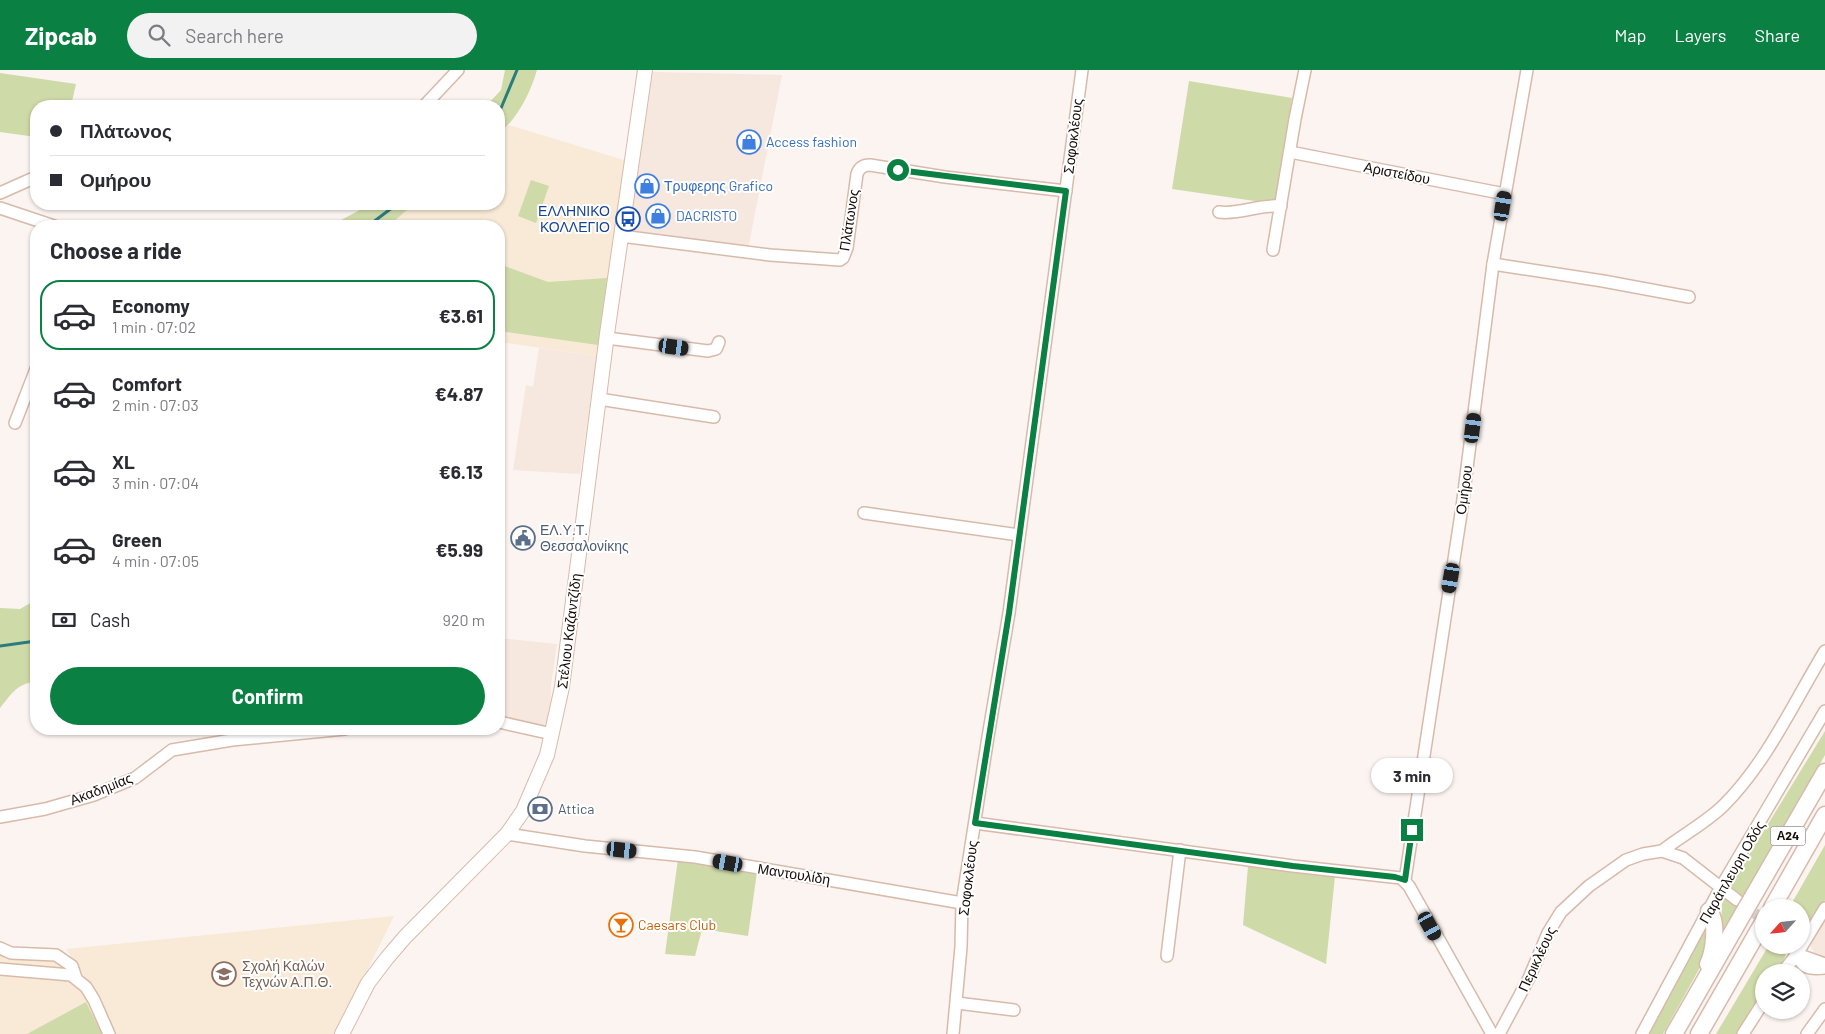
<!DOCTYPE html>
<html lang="en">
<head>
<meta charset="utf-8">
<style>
  body { margin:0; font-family:Barlow,sans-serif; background:#f2f2f3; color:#2b2b33; height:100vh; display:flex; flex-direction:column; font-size:19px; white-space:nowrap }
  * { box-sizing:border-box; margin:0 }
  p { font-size:16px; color:#7c7c81 }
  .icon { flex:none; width:28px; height:28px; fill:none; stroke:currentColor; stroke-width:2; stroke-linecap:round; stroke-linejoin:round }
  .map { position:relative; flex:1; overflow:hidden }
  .panel { position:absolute; left:30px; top:150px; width:475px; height:515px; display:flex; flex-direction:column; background:#fff; border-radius:20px; box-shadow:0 1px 4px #0004 }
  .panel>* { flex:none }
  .hud { position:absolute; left:30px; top:30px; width:475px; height:110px; border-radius:20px; box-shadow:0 1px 4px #0004; display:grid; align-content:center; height:110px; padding:0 20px; background:#fff }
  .needle { width:32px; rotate:243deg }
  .tools { position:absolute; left:1755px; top:829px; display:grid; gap:10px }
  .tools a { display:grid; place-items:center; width:55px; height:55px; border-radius:50%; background:#fff; box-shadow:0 1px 4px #0004; font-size:25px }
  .end { position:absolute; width:22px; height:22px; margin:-11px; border:6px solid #0b8043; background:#fff; box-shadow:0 0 0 2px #fff }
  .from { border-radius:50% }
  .bubble { position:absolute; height:35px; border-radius:18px; background:#fff; box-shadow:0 1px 4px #0004; font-size:16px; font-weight:700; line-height:35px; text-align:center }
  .car { position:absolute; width:15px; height:30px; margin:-15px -8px; border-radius:6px; box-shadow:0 0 4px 1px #0007; background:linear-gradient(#222 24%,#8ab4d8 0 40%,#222 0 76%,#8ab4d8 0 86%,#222 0) }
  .hud b { display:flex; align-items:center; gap:18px; height:48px; font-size:19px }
  .hud b+b { border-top:1px solid #e1e1e2 }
  .hud i { width:12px; height:12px; background:#2b2b33 }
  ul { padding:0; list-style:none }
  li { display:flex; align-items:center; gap:15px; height:70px; margin:0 10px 8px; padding:0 10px; border:2px solid transparent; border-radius:20px }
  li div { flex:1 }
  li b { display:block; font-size:19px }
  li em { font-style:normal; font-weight:700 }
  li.selected { border-color:#0b8043 }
  li>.icon { width:45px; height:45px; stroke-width:1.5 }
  h2 { padding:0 20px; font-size:22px; line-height:60px }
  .pay { display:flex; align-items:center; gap:12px; height:55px; padding:0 20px; font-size:19px }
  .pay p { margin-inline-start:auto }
  .button { display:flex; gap:10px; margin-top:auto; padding:10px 20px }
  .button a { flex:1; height:58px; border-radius:30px; background:#0b8043; color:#fff; font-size:20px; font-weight:700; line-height:58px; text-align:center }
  header { display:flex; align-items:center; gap:30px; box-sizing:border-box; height:70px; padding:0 25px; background:#0b8043; color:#fff }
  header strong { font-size:24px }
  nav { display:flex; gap:28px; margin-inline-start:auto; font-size:18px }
  .search { width:350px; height:45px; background:#f2f2f3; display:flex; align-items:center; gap:12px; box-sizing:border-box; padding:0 18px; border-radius:28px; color:#7c7c81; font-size:19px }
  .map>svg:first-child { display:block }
  .built { fill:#f6e7df }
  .education { fill:#f8ead6 }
  .green { fill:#cfdaa9 }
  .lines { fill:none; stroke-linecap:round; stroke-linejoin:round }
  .stream { stroke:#2b7c7d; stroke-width:3 }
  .minor-tunnel { stroke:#d8d1ce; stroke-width:11; stroke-dasharray:11 5.5; stroke-linecap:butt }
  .minor-casing { stroke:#d8baab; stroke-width:14 }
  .major-casing { stroke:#d8baab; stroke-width:16 }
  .highway-casing { stroke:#d8baab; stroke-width:19 }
  .minor { stroke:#fff; stroke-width:11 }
  .major { stroke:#fff; stroke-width:14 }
  .highway { stroke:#fff; stroke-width:16 }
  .highway-bridge-casing { stroke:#d8baab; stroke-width:19; stroke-linecap:butt }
  .highway-bridge { stroke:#fff; stroke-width:16 }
  .route { stroke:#0b8043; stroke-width:6 }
  .labels { text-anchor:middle; stroke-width:4; stroke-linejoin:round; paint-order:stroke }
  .shield { fill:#fff; stroke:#5b5451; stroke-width:1 }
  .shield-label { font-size:12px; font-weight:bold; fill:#150b07 }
  .street-label { font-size:14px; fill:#150b07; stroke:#fff }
  .shop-label { font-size:14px; fill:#366cbe; stroke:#fff; text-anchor:start }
  .transit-label { font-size:14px; fill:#164399; stroke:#fff; text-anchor:end }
  .service-label { font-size:14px; fill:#4e5e75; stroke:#fff; text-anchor:start }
  .food-label { font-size:14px; fill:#c56008; stroke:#fff; text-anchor:start }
  .education-label { font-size:14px; fill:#785e54; stroke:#fff; text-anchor:start }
</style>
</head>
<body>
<header>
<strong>Zipcab</strong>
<div class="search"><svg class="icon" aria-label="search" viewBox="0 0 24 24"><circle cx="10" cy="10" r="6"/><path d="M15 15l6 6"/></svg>Search here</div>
<nav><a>Map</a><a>Layers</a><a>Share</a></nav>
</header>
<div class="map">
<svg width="1825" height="964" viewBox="0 0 1825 964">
  <rect width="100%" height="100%" fill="#fbf4f1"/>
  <g class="built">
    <polygon points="653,2 782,5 748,179 629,163"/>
    <polygon points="539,278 597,286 580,404 513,400 526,315 533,317"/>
    <polygon points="499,568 557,574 551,615 550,657 499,647"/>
    <polygon points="1825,846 1825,887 1817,886 1811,878 1811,869"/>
  </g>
  <g class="education">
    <polygon points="509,55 627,91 597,286 499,272 499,156 404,156 393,152 414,134 499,134 499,64"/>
    <polygon points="394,846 336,964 112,964 88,912 66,879"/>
    <polygon points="0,875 11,879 63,880 74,895 105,964 0,964"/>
  </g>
  <g class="green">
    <path d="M505 0H537C530 24 518 47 499 64V36H486L501 20Z"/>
    <polygon points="0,3 76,14 71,36 36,36 36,67 0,62"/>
    <polygon points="1189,11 1292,28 1275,134 1172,119"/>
    <polygon points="531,110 549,116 536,153 518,146"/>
    <polygon points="371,134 414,134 393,152 390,156 330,156"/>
    <polygon points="499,194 548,212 607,208 598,275 499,261"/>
    <path d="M36 479V611C16 615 13 622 0 638V538L20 539 32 532Z"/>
    <polygon points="1825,661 1825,685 1745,828 1730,816"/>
    <polygon points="1825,775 1825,830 1805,864 1801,865 1801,838 1789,838"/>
    <polygon points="678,789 757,802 748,866 702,859 695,886 665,884"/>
    <polygon points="1248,796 1335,806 1326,894 1243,855"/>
    <polygon points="1725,827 1742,837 1725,866 1721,863 1722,834"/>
    <polygon points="1708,851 1708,883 1663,964 1646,964"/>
    <path d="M1769 875H1784C1789 885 1782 894 1776 902H1764V921L1736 964H1716Z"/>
    <polygon points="86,932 102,964 27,964"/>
  </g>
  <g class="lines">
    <g class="stream">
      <polyline points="499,43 517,0"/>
      <polyline points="368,156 397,134"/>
      <polyline points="0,576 36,571"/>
    </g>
    <polyline class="minor-tunnel" points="1741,833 1764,850"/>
    <g class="minor-casing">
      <g id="minor">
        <polyline points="424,36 458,0"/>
        <polyline points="1290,82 1505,124"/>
        <polyline points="0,123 36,107"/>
        <polyline points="0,138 54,156"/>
        <path d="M1219 142C1240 145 1259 134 1281 136"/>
        <path d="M621 166 770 185 840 190 843 188 847 178 857 104C859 98 863 95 870 95L945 107 1066 121"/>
        <polyline points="1273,180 1295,49 1305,0"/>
        <polyline points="1493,194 1603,211 1689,227"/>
        <polyline points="607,268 708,281 716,279 719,272"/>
        <polyline points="599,329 714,347"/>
        <polyline points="15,353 36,299"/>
        <polyline points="864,443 1019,465"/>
        <polyline points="499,652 552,664"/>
        <polyline points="0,747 45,739 94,725 135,708 172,680 232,670 345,659"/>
        <polyline points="975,753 1293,796 1401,808 1409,816 1492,964"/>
        <polyline points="507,764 585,776 695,787 962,833"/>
        <path d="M1662 781C1682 765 1706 753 1724 735 1767 692 1794 632 1825 581"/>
        <polyline points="1405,810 1462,437 1493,194 1527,0"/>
        <path d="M1791 875C1802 893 1800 901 1825 898"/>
        <polyline points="0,878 11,883 56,885 72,896 76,908"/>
        <polyline points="1797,884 1825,894"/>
        <polyline points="1167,886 1180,780"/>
        <polyline points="0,899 71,905 86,917 94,930 109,964"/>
        <polyline points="1783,902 1797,884 1825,838"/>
        <polyline points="957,933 1014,940"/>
        <polyline points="953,964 961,877 962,833 988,667 1009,543 1082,0"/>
        <polyline points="1499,964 1529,908 1548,863 1561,842 1589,816 1626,790 1643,784 1662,781 1683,788 1737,830"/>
        <polyline points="1642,964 1721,817 1825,641"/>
        <polyline points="1743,964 1764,931"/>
        <polyline points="1807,964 1825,939"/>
      </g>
    </g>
    <g class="major-casing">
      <polyline id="major" points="342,964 368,913 387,888 405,867 507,764 523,741 547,685 562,617 607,264 645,0"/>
    </g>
    <g class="highway-casing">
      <g id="highway">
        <polyline points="1751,830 1825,702"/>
        <polyline points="1772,838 1825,745"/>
        <path d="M1708 894C1714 882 1718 852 1709 841"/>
        <polyline points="1674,964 1744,842"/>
        <polyline points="1699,964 1764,851"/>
      </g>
    </g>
    <use href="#minor" class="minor"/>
    <use href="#major" class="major"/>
    <use href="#highway" class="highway"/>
    <g class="highway-bridge-casing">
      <polyline id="highway-bridge" points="1744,842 1751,830"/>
    </g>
    <use href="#highway-bridge" class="highway-bridge"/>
  </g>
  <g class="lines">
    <polyline class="route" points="898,100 1066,121 1009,543 975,753 1293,796 1395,807 1405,810 1412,760"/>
  </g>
  <defs>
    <g id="shop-ring" transform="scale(1.25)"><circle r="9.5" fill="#fff" stroke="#3f7fe0" stroke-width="1.5"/><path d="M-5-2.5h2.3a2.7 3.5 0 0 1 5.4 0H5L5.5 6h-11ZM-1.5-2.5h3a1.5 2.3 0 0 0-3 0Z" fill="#3f7fe0"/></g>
    <g id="bus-ring" transform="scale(1.25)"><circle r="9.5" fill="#fff" stroke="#1a4fb4" stroke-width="1.5"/><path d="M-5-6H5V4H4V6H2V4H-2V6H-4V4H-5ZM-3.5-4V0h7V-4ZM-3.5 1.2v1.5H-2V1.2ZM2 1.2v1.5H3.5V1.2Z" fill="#1a4fb4"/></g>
    <g id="civic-ring" transform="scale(1.25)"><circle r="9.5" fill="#fff" stroke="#5c6f8a" stroke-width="1.5"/><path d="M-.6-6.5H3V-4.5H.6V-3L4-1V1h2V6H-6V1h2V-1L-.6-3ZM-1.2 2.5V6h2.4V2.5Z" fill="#5c6f8a"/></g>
    <g id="bank-ring" transform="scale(1.25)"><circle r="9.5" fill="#fff" stroke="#5c6f8a" stroke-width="1.5"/><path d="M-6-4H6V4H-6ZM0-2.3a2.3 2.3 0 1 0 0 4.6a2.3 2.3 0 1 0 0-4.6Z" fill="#5c6f8a"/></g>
    <g id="bar-ring" transform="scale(1.25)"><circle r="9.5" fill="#fff" stroke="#e8710a" stroke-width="1.5"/><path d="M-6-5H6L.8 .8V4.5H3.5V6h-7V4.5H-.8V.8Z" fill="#e8710a"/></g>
    <g id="university-ring" transform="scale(1.25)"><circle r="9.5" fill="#fff" stroke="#8d6e63" stroke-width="1.5"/><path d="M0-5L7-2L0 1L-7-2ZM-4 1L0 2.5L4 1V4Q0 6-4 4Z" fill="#8d6e63"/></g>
  </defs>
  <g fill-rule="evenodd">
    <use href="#shop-ring" x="749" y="72"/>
    <use href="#shop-ring" x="647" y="116"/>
    <use href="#shop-ring" x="658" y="146"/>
    <use href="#bus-ring" x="628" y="149"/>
    <use href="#civic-ring" x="523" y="468"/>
    <use href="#bank-ring" x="540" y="739"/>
    <use href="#bar-ring" x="621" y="855"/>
    <use href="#university-ring" x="224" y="904"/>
  </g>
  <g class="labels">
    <rect class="shield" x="1770.5" y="756.5" width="35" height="19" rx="4"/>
    <g class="shield-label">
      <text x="1788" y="770">Α24</text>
    </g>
    <g class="street-label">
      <text transform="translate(1073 66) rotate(-83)" y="5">Σοφοκλέους</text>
      <text transform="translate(1397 103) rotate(11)" y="5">Αριστείδου</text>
      <text transform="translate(849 150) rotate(-81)" y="5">Πλάτωνος</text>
      <text transform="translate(1464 420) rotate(-82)" y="5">Ομήρου</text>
      <text transform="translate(569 561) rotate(-83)" y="5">Στέλιου Καζαντζίδη</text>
      <text transform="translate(101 719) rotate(-21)" y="5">Ακαδημίας</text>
      <text transform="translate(1732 802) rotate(-60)" y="5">Παράπλευρη Οδός</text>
      <text transform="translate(794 804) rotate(9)" y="5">Μαντουλίδη</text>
      <text transform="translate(968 808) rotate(-83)" y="5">Σοφοκλέους</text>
      <text transform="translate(1537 889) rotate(-65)" y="5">Περικλέους</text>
    </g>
    <g class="shop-label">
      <text x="766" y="77">Access fashion</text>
      <text x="664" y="121">Τρυφερης Grafico</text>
      <text x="676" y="151">DACRISTO</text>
    </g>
    <g class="transit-label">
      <text x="610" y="146">ΕΛΛΗΝΙΚΟ<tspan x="610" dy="16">ΚΟΛΛΕΓΙΟ</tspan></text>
    </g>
    <g class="service-label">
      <text x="540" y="465">ΕΛ.Υ.Τ.<tspan x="540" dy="16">Θεσσαλονίκης</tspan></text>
      <text x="558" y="744">Attica</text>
    </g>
    <g class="food-label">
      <text x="638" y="860">Caesars Club</text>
    </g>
    <g class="education-label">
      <text x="242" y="901">Σχολή Καλών<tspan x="242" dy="16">Τεχνών Α.Π.Θ.</tspan></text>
    </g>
  </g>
</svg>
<div class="tools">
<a><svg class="needle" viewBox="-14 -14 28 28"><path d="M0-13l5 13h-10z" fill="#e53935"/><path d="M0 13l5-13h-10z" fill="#7c7c81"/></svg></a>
<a><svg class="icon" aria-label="layers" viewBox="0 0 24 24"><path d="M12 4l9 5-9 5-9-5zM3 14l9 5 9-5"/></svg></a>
</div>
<i class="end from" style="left:898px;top:100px"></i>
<i class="end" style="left:1412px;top:760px"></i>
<div class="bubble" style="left:1371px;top:688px;width:82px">3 min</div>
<i class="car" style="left:1503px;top:136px;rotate:9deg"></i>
<i class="car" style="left:674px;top:277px;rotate:98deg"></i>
<i class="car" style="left:1473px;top:358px;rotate:7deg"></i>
<i class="car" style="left:1451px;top:508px;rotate:190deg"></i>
<i class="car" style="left:622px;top:780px;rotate:96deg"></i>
<i class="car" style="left:728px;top:793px;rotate:280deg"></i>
<i class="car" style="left:1430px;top:856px;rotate:151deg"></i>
<div class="hud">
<b><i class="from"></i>Πλάτωνος</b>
<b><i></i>Ομήρου</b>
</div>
<section class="panel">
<h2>Choose a ride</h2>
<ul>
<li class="selected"><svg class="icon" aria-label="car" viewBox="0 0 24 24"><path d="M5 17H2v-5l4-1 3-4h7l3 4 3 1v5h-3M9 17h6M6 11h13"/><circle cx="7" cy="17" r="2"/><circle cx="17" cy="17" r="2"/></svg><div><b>Economy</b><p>1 min · 07:02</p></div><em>€3.61</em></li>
<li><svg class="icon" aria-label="car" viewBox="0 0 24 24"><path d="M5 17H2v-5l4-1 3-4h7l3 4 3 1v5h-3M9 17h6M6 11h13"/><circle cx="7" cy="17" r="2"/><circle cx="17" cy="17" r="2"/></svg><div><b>Comfort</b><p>2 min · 07:03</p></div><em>€4.87</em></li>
<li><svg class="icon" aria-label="car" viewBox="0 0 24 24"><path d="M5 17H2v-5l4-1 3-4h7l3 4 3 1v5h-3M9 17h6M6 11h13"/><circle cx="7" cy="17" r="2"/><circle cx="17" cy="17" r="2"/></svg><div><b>XL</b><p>3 min · 07:04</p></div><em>€6.13</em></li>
<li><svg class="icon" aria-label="car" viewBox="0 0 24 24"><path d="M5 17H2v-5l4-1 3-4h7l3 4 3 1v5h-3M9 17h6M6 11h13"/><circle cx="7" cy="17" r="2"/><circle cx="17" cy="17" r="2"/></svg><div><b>Green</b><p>4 min · 07:05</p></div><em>€5.99</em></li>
</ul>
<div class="pay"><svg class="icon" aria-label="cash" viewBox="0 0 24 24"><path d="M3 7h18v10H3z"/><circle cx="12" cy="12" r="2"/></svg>Cash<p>920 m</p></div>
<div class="button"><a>Confirm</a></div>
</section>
</div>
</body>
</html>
